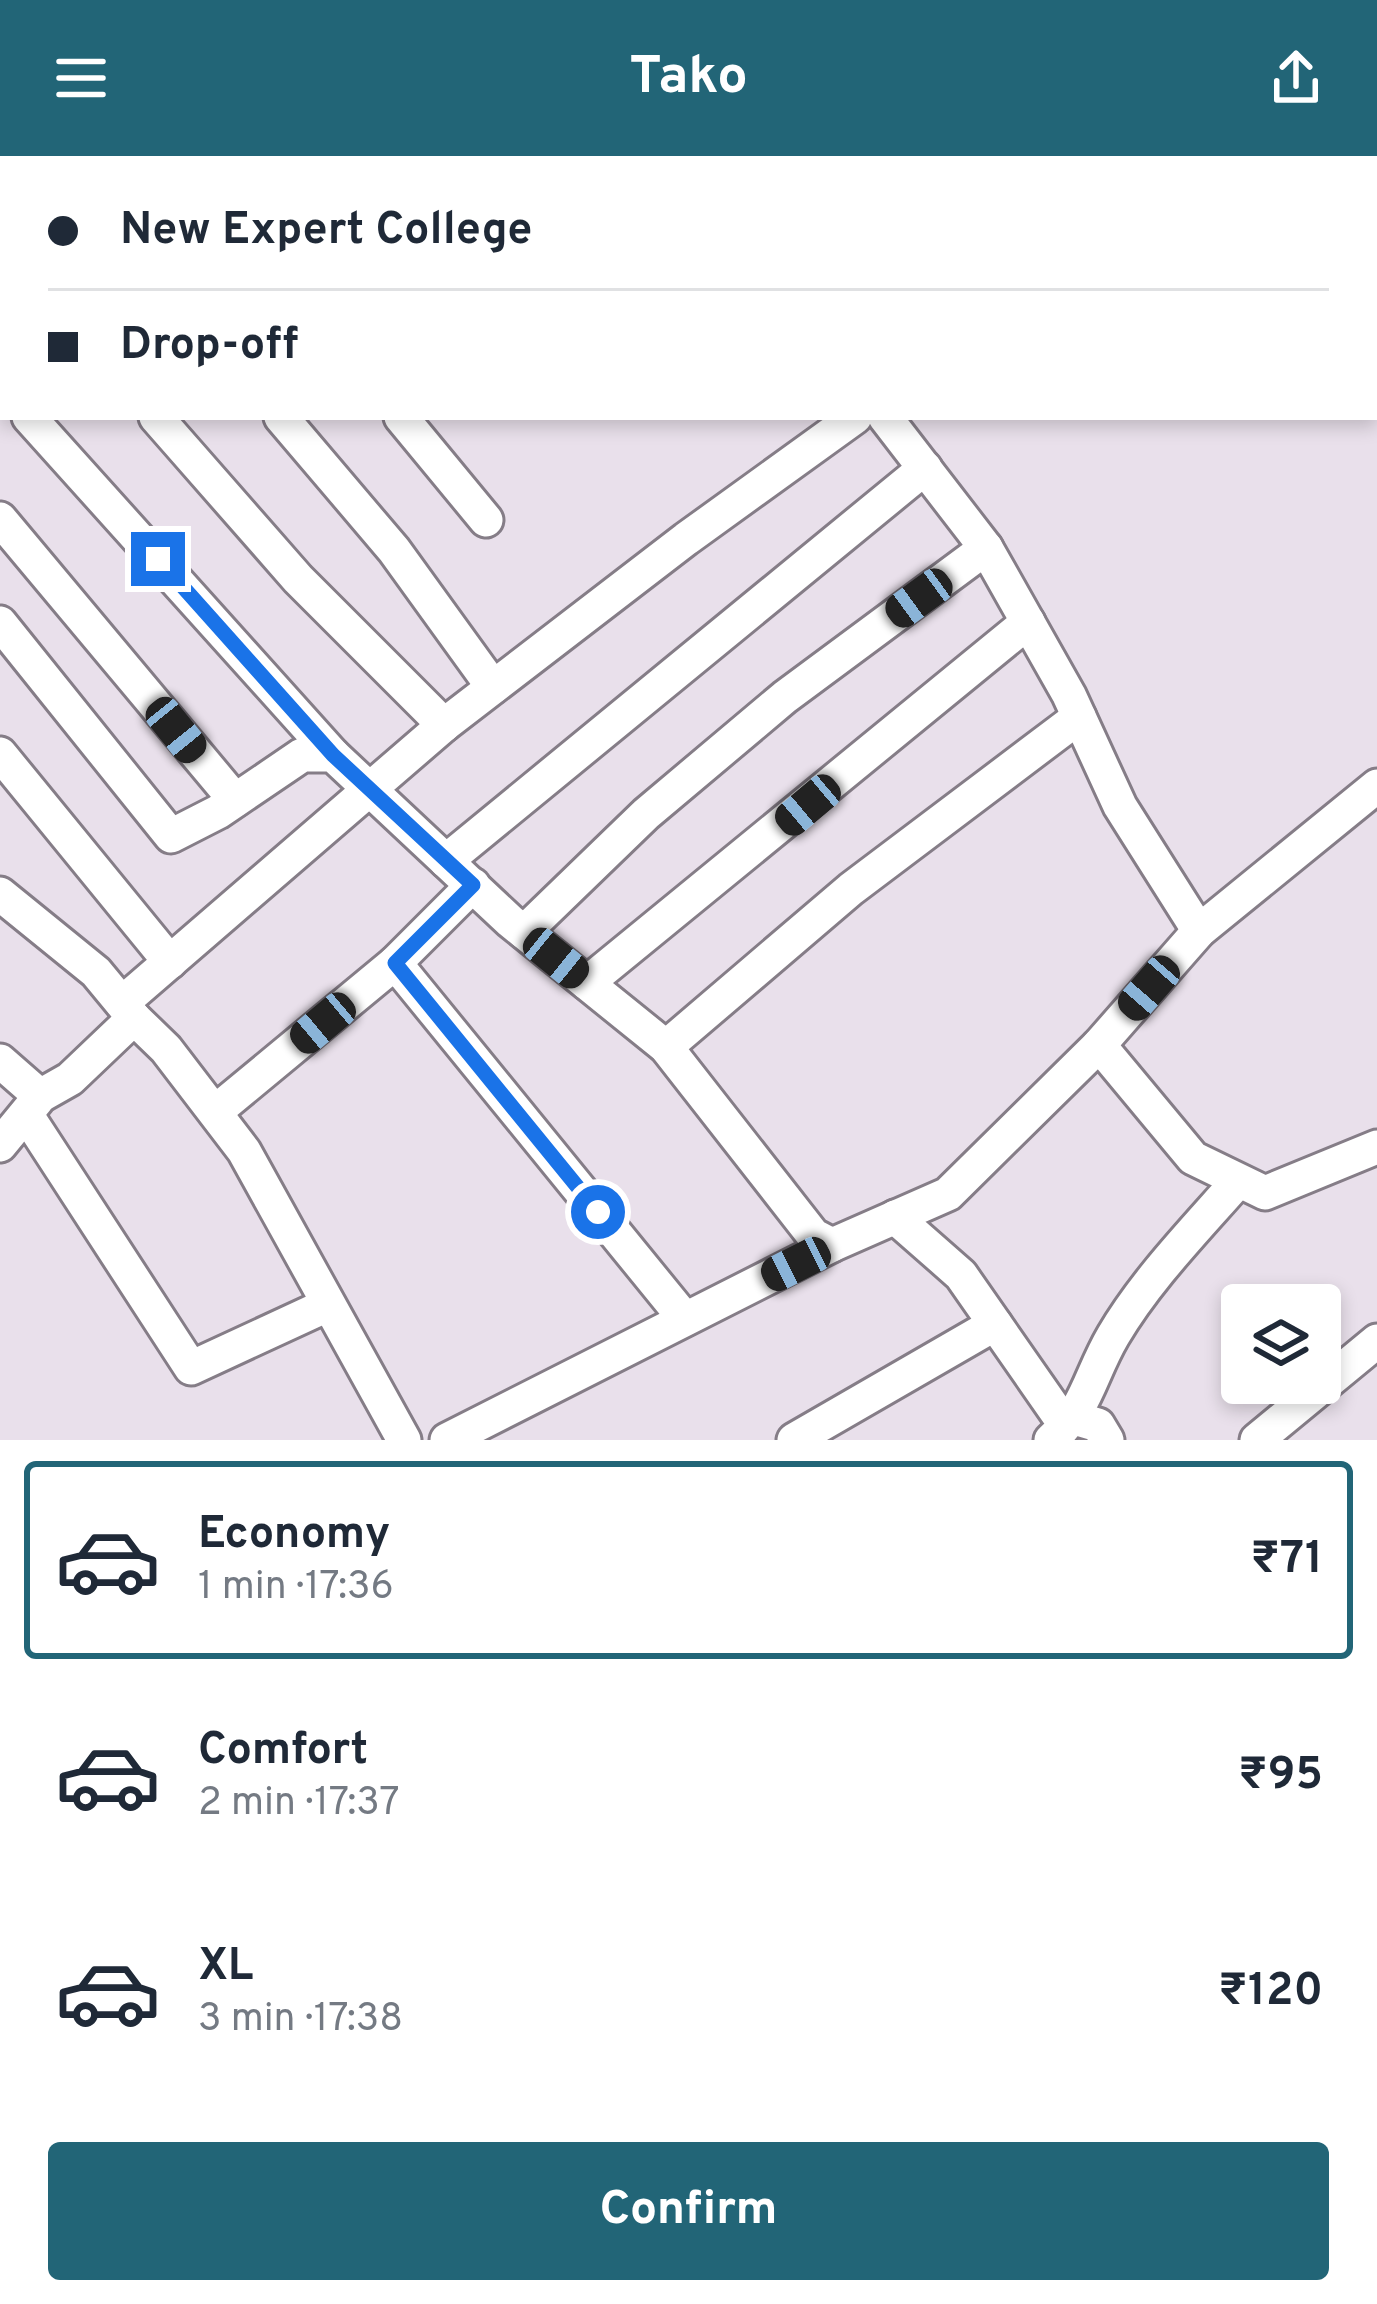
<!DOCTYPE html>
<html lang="en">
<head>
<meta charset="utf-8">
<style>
  body { margin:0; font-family:Overpass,sans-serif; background:#f6f6f7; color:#1f2937; height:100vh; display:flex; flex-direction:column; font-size:45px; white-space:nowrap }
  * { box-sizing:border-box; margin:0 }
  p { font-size:39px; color:#747a83 }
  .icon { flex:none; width:66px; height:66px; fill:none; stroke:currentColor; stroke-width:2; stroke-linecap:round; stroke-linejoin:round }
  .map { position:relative; height:1284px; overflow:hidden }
  .panel { display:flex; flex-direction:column; background:#fff; flex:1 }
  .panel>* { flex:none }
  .top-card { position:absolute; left:0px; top:0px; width:1377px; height:264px; box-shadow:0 6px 18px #0003; display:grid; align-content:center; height:264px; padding:0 48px; background:#fff }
  .controls { position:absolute; left:1221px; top:1128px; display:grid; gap:24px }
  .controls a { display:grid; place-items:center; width:120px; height:120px; border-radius:12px; background:#fff; box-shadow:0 6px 18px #0003; font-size:60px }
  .end { position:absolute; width:54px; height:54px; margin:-27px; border:15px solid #1a73e8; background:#fff; box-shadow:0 0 0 6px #fff }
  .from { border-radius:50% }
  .car { position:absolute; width:36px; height:72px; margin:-36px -18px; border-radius:15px; box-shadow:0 0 9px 3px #0007; background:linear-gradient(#222 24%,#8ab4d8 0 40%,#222 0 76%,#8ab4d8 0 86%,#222 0) }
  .top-card b { display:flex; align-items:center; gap:42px; height:114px; font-size:45px }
  .top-card b+b { border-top:3px solid #e0e1e3 }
  .top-card i { width:30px; height:30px; background:#1f2937 }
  ul { padding:21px 0 0; list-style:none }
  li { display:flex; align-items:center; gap:36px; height:198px; margin:0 24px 18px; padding:0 24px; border:6px solid transparent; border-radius:12px }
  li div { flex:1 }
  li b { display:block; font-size:45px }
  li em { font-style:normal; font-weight:700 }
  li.current { border-color:#226577 }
  li>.icon { width:108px; height:108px; stroke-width:1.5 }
  .cta { display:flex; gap:24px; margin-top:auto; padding:24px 48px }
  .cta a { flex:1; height:138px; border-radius:12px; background:#226577; color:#fff; font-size:48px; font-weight:700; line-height:138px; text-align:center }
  header { display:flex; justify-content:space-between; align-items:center; height:156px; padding:0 48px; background:#226577; color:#fff; font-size:54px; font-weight:700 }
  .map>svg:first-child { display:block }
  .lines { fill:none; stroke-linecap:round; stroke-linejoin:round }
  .minor-casing { stroke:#857d87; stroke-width:39 }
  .major-casing { stroke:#c6c4c6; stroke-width:48 }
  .minor { stroke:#fff; stroke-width:33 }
  .major { stroke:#d3afc6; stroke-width:42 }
  .route { stroke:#1a73e8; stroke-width:15 }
</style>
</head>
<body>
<header><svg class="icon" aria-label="menu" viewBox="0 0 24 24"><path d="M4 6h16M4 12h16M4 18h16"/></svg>Tako<svg class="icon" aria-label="share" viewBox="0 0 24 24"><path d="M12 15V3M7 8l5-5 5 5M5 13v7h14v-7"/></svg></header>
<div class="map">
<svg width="1377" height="1284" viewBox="0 0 1377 1284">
  <rect width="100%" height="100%" fill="#e9e0eb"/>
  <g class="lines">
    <g class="minor-casing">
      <g id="minor">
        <polyline points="687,0 689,3"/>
        <polyline points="255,3 258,0"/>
        <polyline points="458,3 458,0"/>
        <polyline points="0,91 3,95"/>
        <polyline points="0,228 3,232"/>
        <polyline points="29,261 333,599"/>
        <polyline points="156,261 298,423 444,569"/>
        <polyline points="281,261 394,394 493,531"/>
        <polyline points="401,261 486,364"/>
        <polyline points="885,261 986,392 1069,539 1120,650 1199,775"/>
        <polyline points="0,363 235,644"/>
        <polyline points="0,467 171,680 218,656 302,599 333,599 510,765 666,891 813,1079 832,1089 948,1038 1099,889 1199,775 1377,630"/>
        <polyline points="0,598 170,806"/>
        <polyline points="446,705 925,312"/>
        <polyline points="0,738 96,816 134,862"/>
        <polyline points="524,776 646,658 785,541 986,392"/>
        <polyline points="395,807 473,729"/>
        <polyline points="587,827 1028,466"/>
        <polyline points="122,847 444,569 686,383 855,261"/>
        <polyline points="1099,889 1193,1002 1265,1037 1377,991"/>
        <polyline points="666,891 851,733 1079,561"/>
        <polyline points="0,905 40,940 70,923 134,862 166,893 244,995 404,1284"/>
        <polyline points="215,956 395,807 685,1163"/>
        <polyline points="26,958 191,1212 325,1150"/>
        <polyline points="0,989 37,944"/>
        <polyline points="895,1061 961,1119 1057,1257 1098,1269 1107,1284"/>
        <polyline points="447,1284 832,1089"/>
        <polyline points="794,1284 995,1168"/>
        <path d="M1051 1284C1088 1251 1089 1221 1113 1180 1146 1124 1194 1075 1237 1026"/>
        <polyline points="1257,1284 1377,1185"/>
      </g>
    </g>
    <g class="major-casing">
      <g id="major">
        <polyline points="881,0 906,3"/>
        <polyline points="1191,0 1193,3"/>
        <polyline points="1243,0 1245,3"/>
        <polyline points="1374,32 1377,31"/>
        <polyline points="1374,143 1377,146"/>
        <polyline points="1374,218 1377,222"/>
      </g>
    </g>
    <use href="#minor" class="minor"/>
    <use href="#major" class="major"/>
  </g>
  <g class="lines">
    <polyline class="route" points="158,403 333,599 473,729 395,807 598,1056"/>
  </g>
</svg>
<div class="controls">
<a><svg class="icon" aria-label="layers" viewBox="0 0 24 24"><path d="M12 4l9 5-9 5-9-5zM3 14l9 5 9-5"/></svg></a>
</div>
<i class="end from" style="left:598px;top:1056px"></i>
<i class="end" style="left:158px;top:403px"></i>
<i class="car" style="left:919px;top:442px;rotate:234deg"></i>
<i class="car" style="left:176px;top:574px;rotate:141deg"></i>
<i class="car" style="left:808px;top:649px;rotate:230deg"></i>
<i class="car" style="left:556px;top:802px;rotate:129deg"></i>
<i class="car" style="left:1149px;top:832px;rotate:221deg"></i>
<i class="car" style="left:323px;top:867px;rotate:230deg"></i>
<i class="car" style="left:796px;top:1108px;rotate:243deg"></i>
<div class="top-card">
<b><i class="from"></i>New Expert College</b>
<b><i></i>Drop-off</b>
</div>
</div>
<section class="panel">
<ul>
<li class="current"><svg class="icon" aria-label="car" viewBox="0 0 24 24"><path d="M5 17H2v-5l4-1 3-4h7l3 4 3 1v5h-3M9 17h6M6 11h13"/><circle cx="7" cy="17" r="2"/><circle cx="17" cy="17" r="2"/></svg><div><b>Economy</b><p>1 min · 17:36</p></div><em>₹71</em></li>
<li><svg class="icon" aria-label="car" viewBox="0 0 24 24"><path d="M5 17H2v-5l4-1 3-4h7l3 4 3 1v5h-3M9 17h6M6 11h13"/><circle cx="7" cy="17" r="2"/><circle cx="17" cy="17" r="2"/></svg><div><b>Comfort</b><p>2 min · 17:37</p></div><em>₹95</em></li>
<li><svg class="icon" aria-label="car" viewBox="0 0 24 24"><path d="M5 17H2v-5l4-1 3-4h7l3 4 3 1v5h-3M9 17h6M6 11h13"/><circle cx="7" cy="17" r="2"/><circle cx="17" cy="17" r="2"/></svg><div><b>XL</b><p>3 min · 17:38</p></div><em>₹120</em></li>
</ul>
<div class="cta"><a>Confirm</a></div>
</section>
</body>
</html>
